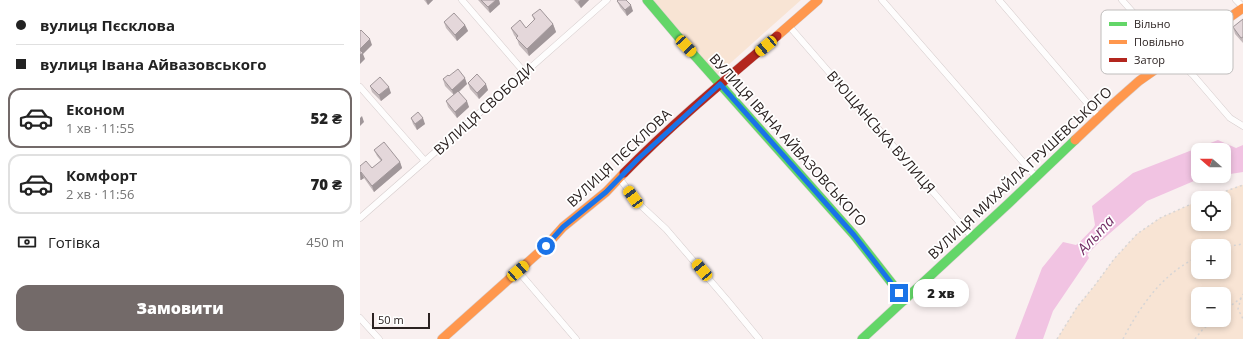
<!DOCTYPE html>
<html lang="uk">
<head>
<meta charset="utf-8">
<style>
  body { margin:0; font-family:"Open Sans",sans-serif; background:#f2f2f2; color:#222; height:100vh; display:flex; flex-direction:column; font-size:15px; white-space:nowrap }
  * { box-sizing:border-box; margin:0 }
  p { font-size:13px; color:#767676 }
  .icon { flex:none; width:22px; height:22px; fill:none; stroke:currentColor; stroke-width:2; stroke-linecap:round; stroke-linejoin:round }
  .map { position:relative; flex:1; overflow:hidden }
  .sheet { display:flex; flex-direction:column; background:#fff; width:360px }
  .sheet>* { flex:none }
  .banner { display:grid; align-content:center; height:88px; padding:0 16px; background:#fff }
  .needle { width:26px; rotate:290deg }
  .controls { position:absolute; left:831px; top:143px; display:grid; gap:8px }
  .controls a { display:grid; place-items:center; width:40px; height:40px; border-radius:8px; background:#fff; box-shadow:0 2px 6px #0003; font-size:20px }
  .scale { position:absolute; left:12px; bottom:10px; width:58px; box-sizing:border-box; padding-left:4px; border:2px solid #2b2221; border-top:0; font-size:11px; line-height:14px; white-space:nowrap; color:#2b2221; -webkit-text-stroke:3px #fff; paint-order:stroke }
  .end { position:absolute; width:18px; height:18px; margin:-9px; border:5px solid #1a73e8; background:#fff; box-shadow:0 0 0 2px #fff }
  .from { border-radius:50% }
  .bubble { position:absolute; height:28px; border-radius:12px; background:#fff; box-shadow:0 2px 6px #0003; font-size:13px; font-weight:800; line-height:28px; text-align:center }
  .car { position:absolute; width:12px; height:24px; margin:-12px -6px; border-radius:5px; box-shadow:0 0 3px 1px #0007; background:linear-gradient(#f5c518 24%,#345 0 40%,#f5c518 0 76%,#345 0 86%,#f5c518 0) }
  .banner b { display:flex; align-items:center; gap:14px; height:38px; font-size:15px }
  .banner b+b { border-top:1px solid #e0e0e0 }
  .banner i { width:10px; height:10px; background:#222 }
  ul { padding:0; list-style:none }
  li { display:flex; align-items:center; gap:12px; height:60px; margin:0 8px 6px; padding:0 8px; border:2px solid #e0e0e0; border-radius:12px }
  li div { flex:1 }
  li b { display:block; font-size:15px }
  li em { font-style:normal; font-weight:800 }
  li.selected { border-color:#736a69 }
  li>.icon { width:36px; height:36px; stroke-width:1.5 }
  .pay { display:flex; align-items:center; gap:10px; height:44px; padding:0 16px; font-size:15px }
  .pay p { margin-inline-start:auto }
  .action { display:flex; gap:8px; margin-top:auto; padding:8px 16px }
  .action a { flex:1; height:46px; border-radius:12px; background:#736a69; color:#fff; font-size:16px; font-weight:800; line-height:46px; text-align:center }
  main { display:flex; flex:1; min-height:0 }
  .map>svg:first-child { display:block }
  .green { fill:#f8e4d4; fill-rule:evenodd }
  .water { fill:#f1c3e2 }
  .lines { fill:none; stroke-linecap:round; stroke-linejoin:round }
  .river { stroke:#f1c3e2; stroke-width:14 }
  .street-casing { stroke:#d5cccc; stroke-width:7 }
  .fast-casing { stroke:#d5cccc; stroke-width:10 }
  .slow-casing { stroke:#d5cccc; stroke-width:10 }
  .jam-casing { stroke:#d5cccc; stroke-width:10 }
  .path { stroke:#d7d5d5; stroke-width:1.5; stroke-dasharray:2 3; stroke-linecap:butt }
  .street { stroke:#fefdfd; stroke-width:6 }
  .fast { stroke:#63d668; stroke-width:9 }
  .slow { stroke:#ff974d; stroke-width:9 }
  .jam { stroke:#b3261e; stroke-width:9 }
  .wall { fill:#c4b9bb }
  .shaded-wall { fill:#a09699 }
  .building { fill:#e4d7da; stroke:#a09699 }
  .route { stroke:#1a73e8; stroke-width:5 }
  .labels { text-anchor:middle; stroke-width:3.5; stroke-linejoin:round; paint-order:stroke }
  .street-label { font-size:14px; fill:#2b2221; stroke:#fff }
  .water-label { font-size:15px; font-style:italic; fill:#742f66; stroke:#fff }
  .key { fill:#fff; stroke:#bfbdbc; stroke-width:1 }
  .key-label { font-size:11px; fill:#2b2221 }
</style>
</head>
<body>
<main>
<section class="sheet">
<div class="banner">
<b><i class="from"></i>вулиця Пєсклова</b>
<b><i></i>вулиця Івана Айвазовського</b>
</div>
<ul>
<li class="selected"><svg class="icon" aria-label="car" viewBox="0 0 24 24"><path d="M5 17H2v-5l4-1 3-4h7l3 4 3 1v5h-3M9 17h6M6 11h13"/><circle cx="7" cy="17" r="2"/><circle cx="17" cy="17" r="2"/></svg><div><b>Економ</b><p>1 хв · 11:55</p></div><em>52 ₴</em></li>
<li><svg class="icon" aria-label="car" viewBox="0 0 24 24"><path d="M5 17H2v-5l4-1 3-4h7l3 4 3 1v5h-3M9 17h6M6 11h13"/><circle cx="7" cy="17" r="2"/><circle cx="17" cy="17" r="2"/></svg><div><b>Комфорт</b><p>2 хв · 11:56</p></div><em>70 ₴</em></li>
</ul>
<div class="pay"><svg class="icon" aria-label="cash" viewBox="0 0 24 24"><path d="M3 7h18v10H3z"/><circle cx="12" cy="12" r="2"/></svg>Готівка<p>450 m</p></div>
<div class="action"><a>Замовити</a></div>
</section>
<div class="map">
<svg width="883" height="339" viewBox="0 0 883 339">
  <rect width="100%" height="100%" fill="#f9f0f0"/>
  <g class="green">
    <polygon points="290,0 441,0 356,76"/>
    <path d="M881 185H883V339H697L717 307 735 285 754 259 777 234 800 218 838 201V224H864V198H847ZM838 246H864V272H838ZM838 294H864V320H838Z"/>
  </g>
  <g class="water">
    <polygon points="858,140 876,148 883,145 883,172 864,175 864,150 838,150 838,176 854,176 841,178 787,201 742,240 732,231 735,225 732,206 773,173"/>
    <polygon points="724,239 732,245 727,254 729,258 693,311 683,339 655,339 682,268 703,242 716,245"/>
  </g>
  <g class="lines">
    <polyline class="river" points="716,256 749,222"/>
    <g class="street-casing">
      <g id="street">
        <polyline points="102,0 165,73"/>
        <polyline points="522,0 677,178"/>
        <polyline points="639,0 739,117"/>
        <polyline points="762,0 807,51 833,75 870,118 883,126"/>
        <polyline points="876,0 883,7"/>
        <polyline points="429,26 613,238"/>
        <polyline points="0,87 65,161"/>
        <polyline points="260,179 277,202 306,229 367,300 399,339"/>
        <polyline points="0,218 65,161 247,0"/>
        <polyline points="158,271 216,339"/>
        <polyline points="0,318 19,339"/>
      </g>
    </g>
    <g class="fast-casing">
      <g id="fast">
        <polyline points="287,0 326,46 494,235 545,300"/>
        <polyline points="502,339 648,204 715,140"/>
      </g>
    </g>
    <g class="slow-casing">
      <g id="slow">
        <polyline points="417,36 458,0"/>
        <polyline points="715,140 753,104 779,81 883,8"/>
        <polyline points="82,339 186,246 203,227 246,192 264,173"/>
      </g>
    </g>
    <g class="jam-casing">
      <path id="jam" d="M264 173C312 124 365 80 417 36"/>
    </g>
    <g class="path">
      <polyline points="847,198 883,185"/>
      <polyline points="864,247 883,244"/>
      <polyline points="881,298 878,309 883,319"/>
      <polyline points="864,311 881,298 883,294"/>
      <polyline points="697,339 717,307 735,285 754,259 777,234 800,218 838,201"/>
      <path d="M763 339C780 306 803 273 838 257"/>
      <polyline points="835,339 843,329 854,320"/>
    </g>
    <use href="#street" class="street"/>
    <use href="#fast" class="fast"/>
    <use href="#slow" class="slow"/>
    <use href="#jam" class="jam"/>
  </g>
  <g class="wall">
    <polygon points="64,0 73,0 68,5"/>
    <polygon points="118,0 139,0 140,4 130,13"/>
    <polygon points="214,0 229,0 221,8"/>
    <polygon points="257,1 273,11 267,16 260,7"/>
    <polygon points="172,15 193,24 196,32 169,56 159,45 157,39 154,35 151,28 166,28 174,20"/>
    <polygon points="883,19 883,43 875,34 873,27"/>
    <polygon points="84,22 105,25 108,31 97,41 86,28"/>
    <polygon points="89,76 107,84 99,92 109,107 97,118 88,107 86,101 94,95 85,86 83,79"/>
    <polygon points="108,83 128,90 119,99 110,89"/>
    <polygon points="10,86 31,93 21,101 12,92"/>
    <polygon points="51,118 65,124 57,130 53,124"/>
    <polygon points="14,150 40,162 42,168 14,192 4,178 1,180 0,180 0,166 12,168 21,161 17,156"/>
  </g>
  <g class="shaded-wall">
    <polygon points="66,0 73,0 68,5"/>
    <polygon points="136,0 139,0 140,4 130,13 128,7"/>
    <polygon points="220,0 229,0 221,8 218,2"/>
    <polygon points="271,5 273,11 267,16 265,10"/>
    <polygon points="193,24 196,32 169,56 167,49"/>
    <polygon points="105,25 108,31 97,41 95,35"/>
    <polygon points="10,39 12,45 3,54 5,59 0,64 0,49"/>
    <polygon points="105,78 107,84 94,96 92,90"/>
    <polygon points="126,84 128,90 119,99 117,93"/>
    <polygon points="29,87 31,93 21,101 19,95"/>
    <polygon points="107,101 109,107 97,118 95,112"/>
    <polygon points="2,116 4,122 0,126 0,118"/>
    <polygon points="63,118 65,124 57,130 55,124"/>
    <polygon points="40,162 42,168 14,192 12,186"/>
    <polygon points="1,172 4,178 1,180 0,173"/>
  </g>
  <g class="building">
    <polygon points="121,0 136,0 128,7"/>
    <polygon points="258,0 266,0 271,5 265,10 257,1"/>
    <polygon points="180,9 193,24 167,49 156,38 158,36 151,28 160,20 166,28 175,19 172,15"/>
    <polygon points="94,13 105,25 95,35 84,22"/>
    <polygon points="883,19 883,37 881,38 873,27"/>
    <polygon points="1,30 10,39 0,49 0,31"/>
    <polygon points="0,50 3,53 0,55"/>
    <polygon points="98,69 105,78 92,90 83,79 88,75 89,76"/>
    <polygon points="117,74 126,84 117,93 108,83"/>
    <polygon points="20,77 29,87 19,95 10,86"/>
    <polygon points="98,91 107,101 95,112 86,101"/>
    <polygon points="58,112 63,118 55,124 51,118"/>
    <polygon points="24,142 40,162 12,186 1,172 0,173 0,166 6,161 12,168 22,160 14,150"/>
  </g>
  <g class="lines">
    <polyline class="route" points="186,246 203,227 246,192 278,159 360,84 494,235 539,293"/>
  </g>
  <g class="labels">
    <g class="street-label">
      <text transform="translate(124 109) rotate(-42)" y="5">ВУЛИЦЯ СВОБОДИ</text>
      <text transform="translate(521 132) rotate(49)" y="5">В'ЮЩАНСЬКА ВУЛИЦЯ</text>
      <text transform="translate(428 140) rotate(48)" y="5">ВУЛИЦЯ ІВАНА АЙВАЗОВСЬКОГО</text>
      <text transform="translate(259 158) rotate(-43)" y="5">ВУЛИЦЯ ПЄСКЛОВА</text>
      <text transform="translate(660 173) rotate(-43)" y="5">ВУЛИЦЯ МИХАЙЛА ГРУШЕВСЬКОГО</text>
    </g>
    <g class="water-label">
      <text transform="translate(736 235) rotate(-47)" y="5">Альта</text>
    </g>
  </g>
  <rect x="741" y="10" width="132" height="64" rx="6" class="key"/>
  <rect x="749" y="22" width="18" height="4" fill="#63d668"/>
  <rect x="749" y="40" width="18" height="4" fill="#ff974d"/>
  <rect x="749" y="58" width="18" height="4" fill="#b3261e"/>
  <g class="key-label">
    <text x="774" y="28">Вільно</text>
    <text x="774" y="46">Повільно</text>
    <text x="774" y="64">Затор</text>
  </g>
</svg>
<div class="controls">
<a><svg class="needle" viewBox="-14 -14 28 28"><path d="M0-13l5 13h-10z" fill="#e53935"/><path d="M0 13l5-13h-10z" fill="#767676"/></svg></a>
<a><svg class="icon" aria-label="locate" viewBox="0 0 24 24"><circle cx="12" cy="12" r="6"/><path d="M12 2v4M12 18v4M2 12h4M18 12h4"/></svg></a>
<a>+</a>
<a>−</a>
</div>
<div class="scale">50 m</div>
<i class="end from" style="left:186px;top:246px"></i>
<i class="end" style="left:539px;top:293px"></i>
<div class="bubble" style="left:553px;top:279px;width:56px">2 хв</div>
<i class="car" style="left:326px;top:46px;rotate:137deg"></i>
<i class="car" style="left:406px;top:46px;rotate:230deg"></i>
<i class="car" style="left:273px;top:197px;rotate:324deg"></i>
<i class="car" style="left:342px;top:270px;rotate:320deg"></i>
<i class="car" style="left:158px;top:271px;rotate:49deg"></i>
</div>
</main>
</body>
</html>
